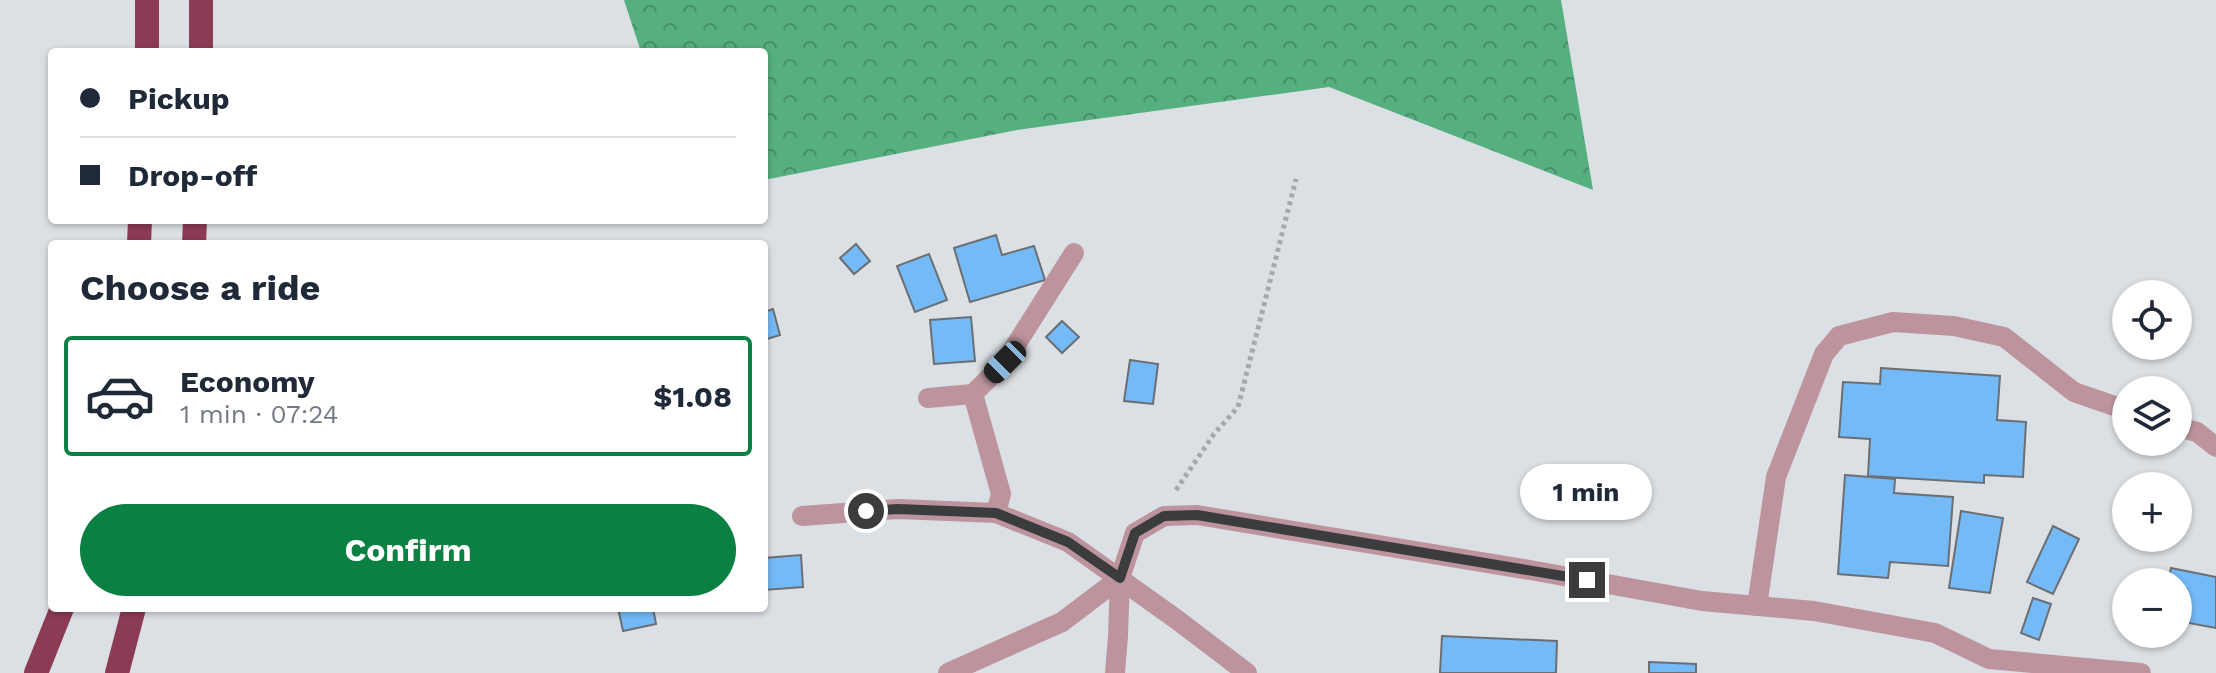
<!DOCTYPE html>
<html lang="en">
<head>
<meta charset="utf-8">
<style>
  body { margin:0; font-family:"Work Sans",sans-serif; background:#f6f6f7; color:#1f2937; height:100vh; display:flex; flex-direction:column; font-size:30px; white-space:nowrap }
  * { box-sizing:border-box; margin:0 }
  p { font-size:26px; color:#747a83 }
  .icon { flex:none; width:44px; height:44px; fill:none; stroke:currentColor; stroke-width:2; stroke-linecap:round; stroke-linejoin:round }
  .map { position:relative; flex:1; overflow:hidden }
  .side { position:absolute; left:48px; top:240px; width:720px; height:372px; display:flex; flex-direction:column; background:#fff; border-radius:8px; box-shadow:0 2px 6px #0004 }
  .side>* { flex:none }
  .top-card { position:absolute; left:48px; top:48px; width:720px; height:176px; border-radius:8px; box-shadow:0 2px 6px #0004; display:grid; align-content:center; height:176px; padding:0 32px; background:#fff }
  .buttons { position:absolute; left:2112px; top:280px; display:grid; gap:16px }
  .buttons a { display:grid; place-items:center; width:80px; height:80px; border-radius:50%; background:#fff; box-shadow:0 2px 6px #0004; font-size:40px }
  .end { position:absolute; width:36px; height:36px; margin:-18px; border:10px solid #3a3c3e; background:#fff; box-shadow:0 0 0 4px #fff }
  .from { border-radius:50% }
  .bubble { position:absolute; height:56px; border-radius:28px; background:#fff; box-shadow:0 2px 6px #0004; font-size:26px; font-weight:700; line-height:56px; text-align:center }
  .car { position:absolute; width:24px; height:48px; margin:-24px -12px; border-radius:10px; box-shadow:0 0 6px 2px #0007; background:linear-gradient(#222 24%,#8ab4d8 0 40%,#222 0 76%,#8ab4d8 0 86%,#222 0) }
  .top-card b { display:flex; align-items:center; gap:28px; height:76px; font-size:30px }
  .top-card b+b { border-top:2px solid #e0e1e3 }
  .top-card i { width:20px; height:20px; background:#1f2937 }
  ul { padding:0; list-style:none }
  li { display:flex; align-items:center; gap:24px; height:120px; margin:0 16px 12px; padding:0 16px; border:4px solid transparent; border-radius:8px }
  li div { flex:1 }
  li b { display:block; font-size:30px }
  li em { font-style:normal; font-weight:700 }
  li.active { border-color:#0b8043 }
  li>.icon { width:72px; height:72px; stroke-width:1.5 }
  h2 { padding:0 32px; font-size:36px; line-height:96px }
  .primary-button { display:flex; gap:16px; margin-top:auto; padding:16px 32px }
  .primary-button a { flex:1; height:92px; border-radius:48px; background:#0b8043; color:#fff; font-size:32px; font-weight:700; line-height:92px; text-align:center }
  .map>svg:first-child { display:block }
  .forest { fill:url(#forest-crowns) }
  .building { fill:#74baf7; stroke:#6b6f73; stroke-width:2 }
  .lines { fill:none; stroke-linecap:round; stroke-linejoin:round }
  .path { stroke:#a5a9ad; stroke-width:5; stroke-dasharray:4 4; stroke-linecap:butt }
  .street { stroke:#bd949e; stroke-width:20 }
  .highway { stroke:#8c3b55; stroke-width:24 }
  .route { stroke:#3a3c3e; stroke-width:10 }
</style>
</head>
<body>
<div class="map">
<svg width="2216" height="673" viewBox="0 0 2216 673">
  <defs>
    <pattern id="forest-crowns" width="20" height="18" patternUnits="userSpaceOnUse" patternTransform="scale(2)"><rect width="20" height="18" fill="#55af7f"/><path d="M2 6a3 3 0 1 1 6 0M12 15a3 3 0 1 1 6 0" fill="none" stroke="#479069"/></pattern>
  </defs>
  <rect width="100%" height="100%" fill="#dbe0e4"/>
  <polygon class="forest" points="624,0 1561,0 1593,190 1329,87 1017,130 764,180 764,52 641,52"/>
  <g class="building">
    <polygon points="996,235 1002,255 1034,246 1045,280 970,302 954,248"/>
    <polygon points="856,244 870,261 854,274 840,258"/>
    <polygon points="929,254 947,300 915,312 897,266"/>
    <polygon points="773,309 780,335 764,340 764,312"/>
    <polygon points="971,317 975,361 934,364 930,320"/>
    <polygon points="1062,321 1079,337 1062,353 1046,337"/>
    <polygon points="1130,360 1158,364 1153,404 1124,401"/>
    <polygon points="1881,368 2000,376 1997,420 2026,422 2023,477 1984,475 1984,483 1868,476 1870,439 1839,437 1843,382 1880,384"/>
    <polygon points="1845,475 1895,479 1894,493 1953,497 1948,566 1890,562 1888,578 1838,574"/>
    <polygon points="1961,511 2003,518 1990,593 1949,588"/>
    <polygon points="2053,526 2079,539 2053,594 2027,582"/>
    <polygon points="801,555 803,587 764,590 764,558"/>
    <polygon points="2171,568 2216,577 2216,628 2178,621 2178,582 2168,582"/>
    <polygon points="2033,598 2051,604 2039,640 2021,633"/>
    <polygon points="618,608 653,608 656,624 623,631"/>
    <polygon points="1442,636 1557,641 1556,673 1440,673"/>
    <polygon points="1649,662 1696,664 1696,673 1649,673"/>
  </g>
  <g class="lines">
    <polyline class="path" points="1176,490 1214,434 1238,407 1296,179"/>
    <g class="street">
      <polyline points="973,394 1005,362 1074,253"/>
      <polyline points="928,398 973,394 1001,494 996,513"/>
      <polyline points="2178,427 2197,432 2216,447"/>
      <polyline points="802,516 898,509 996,513 1068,542 1176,619 1247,673"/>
      <polyline points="1757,606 1776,477 1824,354 1839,336 1893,322 1954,326 2004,337 2074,392 2126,410"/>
      <polyline points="948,673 1062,622 1120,578 1135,533 1164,516 1197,515 1530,570 1702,601 1814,611 1935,633 1989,659 2141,673"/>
      <polyline points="1115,673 1118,636 1120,578"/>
    </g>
    <g class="highway">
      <polyline points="147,0 147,52"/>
      <polyline points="201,52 201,0"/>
      <polyline points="139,244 140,220"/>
      <polyline points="194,244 195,220"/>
      <polyline points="36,673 62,608"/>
      <polyline points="117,673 134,608"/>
    </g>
  </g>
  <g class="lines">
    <polyline class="route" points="866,511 898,509 996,513 1068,542 1120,578 1135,533 1164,516 1197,515 1587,580"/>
  </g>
</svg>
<div class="buttons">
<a><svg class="icon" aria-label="locate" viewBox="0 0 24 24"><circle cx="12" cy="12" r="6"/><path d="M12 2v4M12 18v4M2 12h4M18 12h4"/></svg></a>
<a><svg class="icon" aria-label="layers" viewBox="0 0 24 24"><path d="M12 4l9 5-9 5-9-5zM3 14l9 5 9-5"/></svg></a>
<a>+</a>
<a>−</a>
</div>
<i class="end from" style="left:866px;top:511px"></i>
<i class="end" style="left:1587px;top:580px"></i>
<div class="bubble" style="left:1520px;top:464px;width:132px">1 min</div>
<i class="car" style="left:1005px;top:362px;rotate:225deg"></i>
<div class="top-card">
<b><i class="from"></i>Pickup</b>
<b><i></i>Drop-off</b>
</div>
<section class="side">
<h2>Choose a ride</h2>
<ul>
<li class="active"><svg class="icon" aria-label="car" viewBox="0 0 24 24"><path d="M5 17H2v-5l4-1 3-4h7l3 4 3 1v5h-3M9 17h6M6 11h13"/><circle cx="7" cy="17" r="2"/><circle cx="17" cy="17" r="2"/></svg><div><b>Economy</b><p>1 min · 07:24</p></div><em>$1.08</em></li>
</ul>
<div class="primary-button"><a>Confirm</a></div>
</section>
</div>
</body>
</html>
